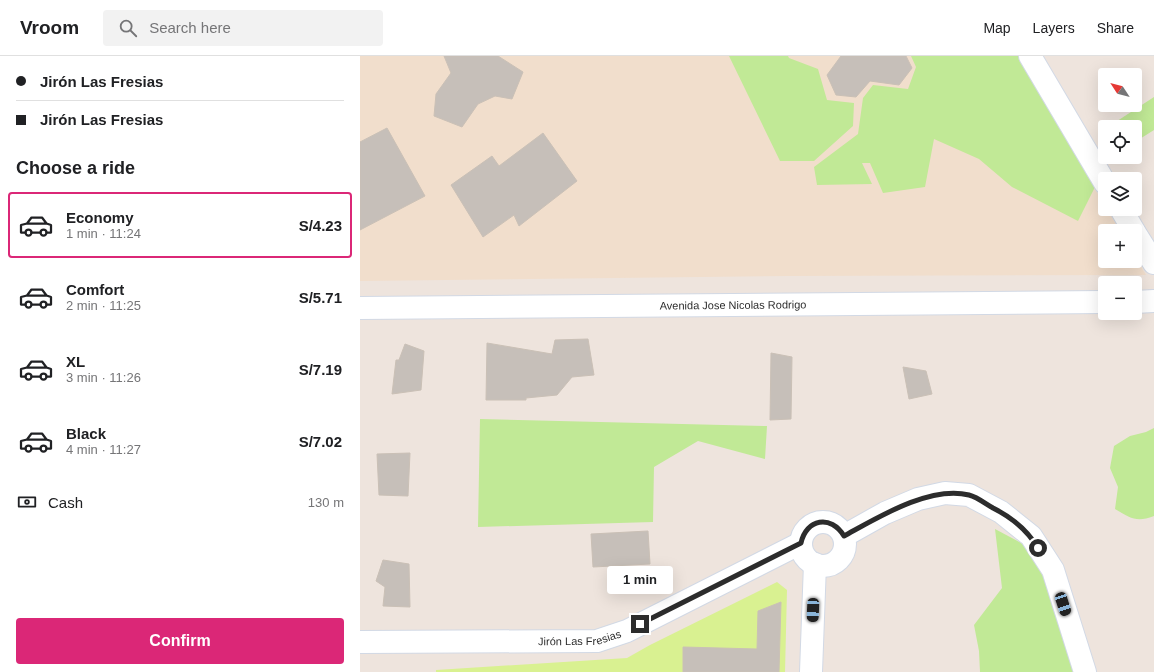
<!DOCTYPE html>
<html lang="en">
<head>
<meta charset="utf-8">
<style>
  body { margin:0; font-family:Arial,sans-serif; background:#f2f2f2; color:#202124; height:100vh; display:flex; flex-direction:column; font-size:15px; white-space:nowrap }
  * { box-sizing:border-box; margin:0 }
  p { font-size:13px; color:#757577 }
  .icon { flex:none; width:22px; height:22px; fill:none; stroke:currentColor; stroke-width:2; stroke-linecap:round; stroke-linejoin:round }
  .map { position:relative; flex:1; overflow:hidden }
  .drawer { display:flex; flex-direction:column; background:#fff; width:360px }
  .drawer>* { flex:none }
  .top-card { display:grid; align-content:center; height:88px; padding:0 16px; background:#fff }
  .needle { width:26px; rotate:306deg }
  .fabs { position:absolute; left:738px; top:12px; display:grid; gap:8px }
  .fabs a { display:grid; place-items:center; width:44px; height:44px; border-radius:4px; background:#fff; box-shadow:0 4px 16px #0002; font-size:20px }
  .end { position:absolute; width:18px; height:18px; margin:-9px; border:5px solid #2c2c2c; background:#fff; box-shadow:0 0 0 2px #fff }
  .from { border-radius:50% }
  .bubble { position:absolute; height:28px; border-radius:4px; background:#fff; box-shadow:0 4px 16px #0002; font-size:13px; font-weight:800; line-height:28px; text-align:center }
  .car { position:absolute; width:12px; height:24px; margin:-12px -6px; border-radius:5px; box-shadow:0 0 3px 1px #0007; background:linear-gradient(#222 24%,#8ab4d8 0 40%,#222 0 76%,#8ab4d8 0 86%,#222 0) }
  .top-card b { display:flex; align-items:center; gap:14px; height:38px; font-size:15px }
  .top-card b+b { border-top:1px solid #e0e0e0 }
  .top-card i { width:10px; height:10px; background:#202124 }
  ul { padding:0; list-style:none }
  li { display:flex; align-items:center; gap:12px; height:66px; margin:0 8px 6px; padding:0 8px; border:2px solid transparent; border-radius:4px }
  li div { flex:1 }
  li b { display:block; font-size:15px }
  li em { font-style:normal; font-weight:800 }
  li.active { border-color:#db2777 }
  li>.icon { width:36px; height:36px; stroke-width:1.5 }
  h2 { padding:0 16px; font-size:18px; line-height:48px }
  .pay { display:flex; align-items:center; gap:10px; height:44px; padding:0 16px; font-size:15px }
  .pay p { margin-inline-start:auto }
  .button { display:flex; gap:8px; margin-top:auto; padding:8px 16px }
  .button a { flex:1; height:46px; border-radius:4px; background:#db2777; color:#fff; font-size:16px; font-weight:800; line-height:46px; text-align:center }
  header { display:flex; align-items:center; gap:24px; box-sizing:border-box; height:56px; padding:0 20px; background:#fff; border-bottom:1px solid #e0e0e0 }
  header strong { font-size:19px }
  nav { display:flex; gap:22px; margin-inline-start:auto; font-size:14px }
  .search { width:280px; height:36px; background:#f2f2f2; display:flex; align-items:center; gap:10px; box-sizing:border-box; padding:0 14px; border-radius:4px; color:#757577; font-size:15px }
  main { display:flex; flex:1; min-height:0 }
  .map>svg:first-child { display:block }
  .education { fill:#f1decc }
  .green { fill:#c1e996 }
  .pitch { fill:#d9f191 }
  .building { fill:#c6bfb9; stroke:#cac0b6 }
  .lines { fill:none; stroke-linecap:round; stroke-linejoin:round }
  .minor-casing { stroke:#d2d9e5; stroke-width:24 }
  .minor { stroke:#fff; stroke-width:22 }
  .route { stroke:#2c2c2c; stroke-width:5 }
  .labels { text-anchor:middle; stroke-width:3.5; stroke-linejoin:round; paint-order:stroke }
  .street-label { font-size:11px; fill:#2c2c2c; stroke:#fff }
</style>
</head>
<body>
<header>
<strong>Vroom</strong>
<div class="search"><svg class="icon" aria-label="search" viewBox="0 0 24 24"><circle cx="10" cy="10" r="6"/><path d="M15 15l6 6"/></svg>Search here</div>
<nav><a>Map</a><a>Layers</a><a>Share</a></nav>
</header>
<main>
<section class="drawer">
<div class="top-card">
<b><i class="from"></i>Jirón Las Fresias</b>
<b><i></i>Jirón Las Fresias</b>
</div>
<h2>Choose a ride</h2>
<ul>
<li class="active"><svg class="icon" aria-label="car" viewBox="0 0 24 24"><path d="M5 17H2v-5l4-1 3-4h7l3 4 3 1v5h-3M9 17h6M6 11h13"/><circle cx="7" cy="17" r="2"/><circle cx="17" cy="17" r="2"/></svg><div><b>Economy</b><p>1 min · 11:24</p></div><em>S/4.23</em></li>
<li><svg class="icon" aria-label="car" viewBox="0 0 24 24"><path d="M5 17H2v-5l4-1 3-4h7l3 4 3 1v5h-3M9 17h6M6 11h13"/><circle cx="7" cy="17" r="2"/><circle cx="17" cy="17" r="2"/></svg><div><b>Comfort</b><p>2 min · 11:25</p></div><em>S/5.71</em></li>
<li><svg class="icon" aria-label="car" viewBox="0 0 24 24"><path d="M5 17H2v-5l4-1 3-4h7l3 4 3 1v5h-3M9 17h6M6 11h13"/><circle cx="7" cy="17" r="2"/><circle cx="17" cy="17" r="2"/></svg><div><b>XL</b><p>3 min · 11:26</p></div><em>S/7.19</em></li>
<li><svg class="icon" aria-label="car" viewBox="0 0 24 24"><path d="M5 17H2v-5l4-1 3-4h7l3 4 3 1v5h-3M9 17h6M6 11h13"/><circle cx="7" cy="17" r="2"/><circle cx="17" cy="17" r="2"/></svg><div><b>Black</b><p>4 min · 11:27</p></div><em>S/7.02</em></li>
</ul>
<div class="pay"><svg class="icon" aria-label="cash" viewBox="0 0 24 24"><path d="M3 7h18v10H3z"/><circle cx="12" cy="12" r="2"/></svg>Cash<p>130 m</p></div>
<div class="button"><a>Confirm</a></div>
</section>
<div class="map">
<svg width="794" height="616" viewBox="0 0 794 616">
  <rect width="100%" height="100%" fill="#eee4dd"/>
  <polygon class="education" points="0,0 656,0 745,150 745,153 747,153 760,175 745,175 745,205 775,205 775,201 786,219 428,220 0,225"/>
  <g class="green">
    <polygon points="369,0 428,0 429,2 458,13 467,44 494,47 493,70 454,105 420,105"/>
    <polygon points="551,0 659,0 737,127 718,165 652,131 619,103 574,83 565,131 523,137 510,107 502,107 512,128 457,129 454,111 498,78 503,42 513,29 548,33 556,11"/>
    <polygon points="794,41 794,74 775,86 775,71 748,71"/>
    <polygon points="120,363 407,370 405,403 338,385 294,411 293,466 118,471"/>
    <path d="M794 372V460C776 467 771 462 755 453L758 431 750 412 754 390 770 380 786 376Z"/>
    <polygon points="635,473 665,489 691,534 725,616 620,616 619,595 614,569 642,532"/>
  </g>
  <polygon class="pitch" points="417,526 427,534 425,616 76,616 76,614 267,602 290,589"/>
  <g class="building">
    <polygon points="84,0 138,0 163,16 152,43 135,40 118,48 102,71 74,60 76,38 91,17"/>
    <polygon points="481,0 546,0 552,12 539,29 510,25 496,41 476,39 467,19"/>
    <polygon points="27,72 65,140 0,174 0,86"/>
    <polygon points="183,77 217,125 159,170 154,159 123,181 91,129 132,100 139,110"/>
    <polygon points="228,283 234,319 212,321 197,339 166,342 166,344 126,344 127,287 192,298 195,284"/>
    <polygon points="45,288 64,295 61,334 32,338 36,304 39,304"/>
    <polygon points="411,297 432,301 431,363 410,364"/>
    <polygon points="543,311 566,315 572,338 549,343"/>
    <polygon points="50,397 48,440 19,439 17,398"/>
    <polygon points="288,475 290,508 233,511 231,478"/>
    <polygon points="23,504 49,508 50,551 23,550 25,531 16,525"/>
    <polygon points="421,546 419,616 323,616 323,591 397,593 398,555"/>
  </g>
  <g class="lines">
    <g class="minor-casing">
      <g id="minor">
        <polyline points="670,0 745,127"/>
        <polyline points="761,153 774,175"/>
        <polyline points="775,177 794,207"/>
        <polyline points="775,246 794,245"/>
        <path id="s1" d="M0 252 745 246"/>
        <circle cx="463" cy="488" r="22"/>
        <polyline points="484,480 525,457 558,443 585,437 609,439 641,456 671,480 693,514 725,616"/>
        <path id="s2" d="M0 586 237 585 267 575 441 487"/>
        <polyline points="451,616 455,508"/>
      </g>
    </g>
    <use href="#minor" class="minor"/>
  </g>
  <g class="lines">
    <path class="route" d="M280 568 441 487C446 463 471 458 484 480 517 462 570 429 609 439 617 441 626 448 633 452 651 461 668 475 678 492"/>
  </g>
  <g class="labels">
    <g class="street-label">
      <text dy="4" stroke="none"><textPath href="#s1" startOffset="373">Avenida Jose Nicolas Rodrigo</textPath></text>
      <text dy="4" stroke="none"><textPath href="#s2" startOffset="220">Jirón Las Fresias</textPath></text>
    </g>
  </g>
</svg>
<div class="fabs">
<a><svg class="needle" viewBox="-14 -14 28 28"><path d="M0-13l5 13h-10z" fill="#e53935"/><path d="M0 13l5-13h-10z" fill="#757577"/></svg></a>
<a><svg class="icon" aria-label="locate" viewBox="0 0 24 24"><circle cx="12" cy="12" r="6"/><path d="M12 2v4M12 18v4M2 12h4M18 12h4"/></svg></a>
<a><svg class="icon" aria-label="layers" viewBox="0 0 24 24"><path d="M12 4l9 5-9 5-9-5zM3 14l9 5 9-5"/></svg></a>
<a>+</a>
<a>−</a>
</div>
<i class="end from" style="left:678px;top:492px"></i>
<i class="end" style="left:280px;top:568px"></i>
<div class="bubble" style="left:247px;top:510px;width:66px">1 min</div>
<i class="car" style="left:703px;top:548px;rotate:162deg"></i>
<i class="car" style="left:453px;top:554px;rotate:182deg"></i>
</div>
</main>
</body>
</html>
